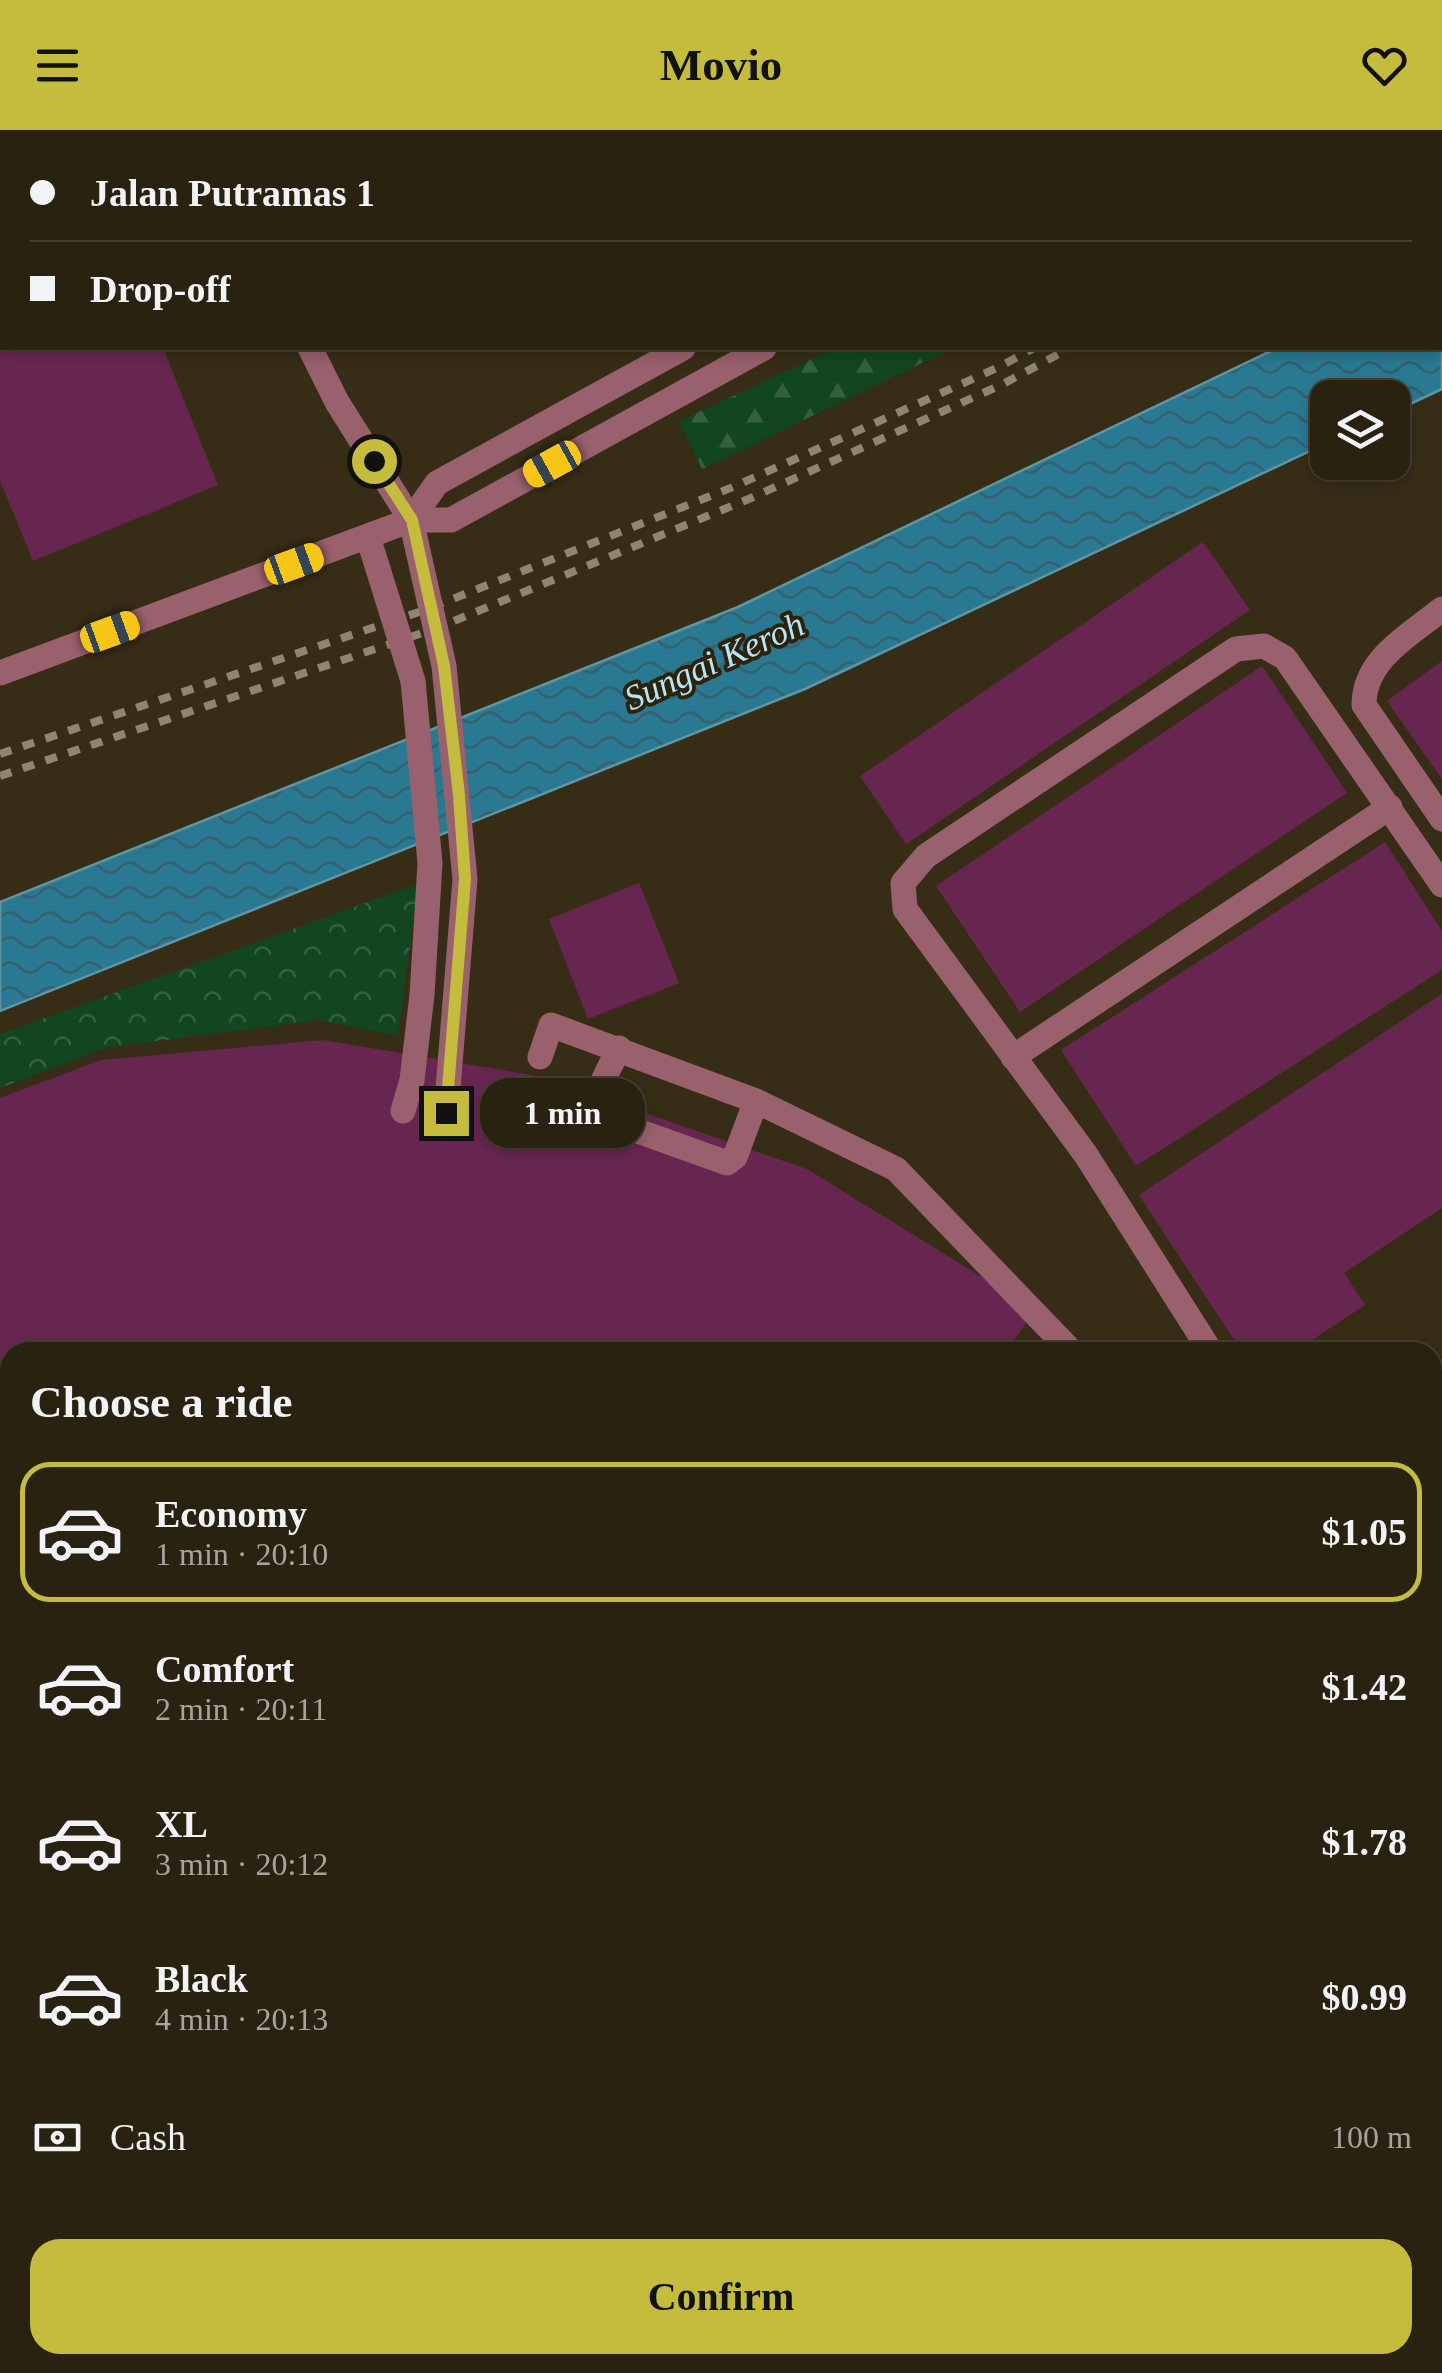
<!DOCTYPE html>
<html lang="en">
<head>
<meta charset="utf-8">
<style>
  body { margin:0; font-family:Georgia,serif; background:#352f1f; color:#f1f3f6; height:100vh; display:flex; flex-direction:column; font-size:38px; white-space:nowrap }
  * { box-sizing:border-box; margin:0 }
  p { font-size:32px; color:#a5a49f }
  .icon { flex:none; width:55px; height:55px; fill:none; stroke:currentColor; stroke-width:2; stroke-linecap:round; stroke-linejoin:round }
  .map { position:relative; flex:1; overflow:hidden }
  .details { position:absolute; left:0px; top:1212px; width:1442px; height:1032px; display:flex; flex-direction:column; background:#292211; border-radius:30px 30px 0 0; box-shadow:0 5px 15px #0003,0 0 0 2px #453f31 }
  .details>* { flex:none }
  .guide { position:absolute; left:0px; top:0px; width:1442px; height:220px; box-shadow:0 5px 15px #0003,0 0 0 2px #453f31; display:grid; align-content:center; height:220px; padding:0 30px; background:#292211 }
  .buttons { position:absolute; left:1310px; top:250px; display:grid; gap:20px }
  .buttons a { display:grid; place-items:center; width:100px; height:100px; border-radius:20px; background:#292211; box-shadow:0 5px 15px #0003,0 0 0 2px #453f31; font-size:50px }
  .end { position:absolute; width:45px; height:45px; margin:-22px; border:12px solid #c5bc3d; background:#111; box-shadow:0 0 0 5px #111 }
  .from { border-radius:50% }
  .bubble { position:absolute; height:70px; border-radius:30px; background:#292211; box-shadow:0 5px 15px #0003,0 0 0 2px #453f31; font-size:32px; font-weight:600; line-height:70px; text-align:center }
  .car { position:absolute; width:30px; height:60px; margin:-30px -15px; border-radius:12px; box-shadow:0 0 8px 2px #0007; background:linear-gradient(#f5c518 24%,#345 0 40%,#f5c518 0 76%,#345 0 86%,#f5c518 0) }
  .guide b { display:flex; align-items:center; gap:35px; height:95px; font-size:38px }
  .guide b+b { border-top:2px solid #453f31 }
  .guide i { width:25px; height:25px; background:#f1f3f6 }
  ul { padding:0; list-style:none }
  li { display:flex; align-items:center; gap:30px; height:140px; margin:0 20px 15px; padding:0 10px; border:5px solid transparent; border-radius:30px }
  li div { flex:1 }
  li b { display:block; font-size:38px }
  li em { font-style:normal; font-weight:600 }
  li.current { border-color:#c5bc3d }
  li>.icon { width:90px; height:90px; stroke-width:1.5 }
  h2 { padding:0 30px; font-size:45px; line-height:120px }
  .pay { display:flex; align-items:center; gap:25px; height:110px; padding:0 30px; font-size:38px }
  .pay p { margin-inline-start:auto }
  .primary-button { display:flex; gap:20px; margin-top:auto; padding:20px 30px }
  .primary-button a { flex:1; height:115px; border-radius:30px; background:#c5bc3d; color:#111; font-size:40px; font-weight:600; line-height:115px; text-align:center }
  header { display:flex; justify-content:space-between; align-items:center; height:130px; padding:0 30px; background:#c5bc3d; color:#111; font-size:45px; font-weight:600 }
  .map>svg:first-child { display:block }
  .forest { fill:url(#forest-firs) }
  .park { fill:url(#park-crowns) }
  .water { fill:url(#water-waves); stroke:#6096a4; stroke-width:2.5 }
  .building { fill:#672650 }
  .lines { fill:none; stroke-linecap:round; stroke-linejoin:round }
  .minor { stroke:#99616d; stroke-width:25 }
  .major { stroke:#f699ae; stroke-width:25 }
  .highway { stroke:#fbc2cd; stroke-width:30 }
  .rail { stroke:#8e8574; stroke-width:8; stroke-dasharray:12 12; stroke-linecap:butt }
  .minor-bridge { stroke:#99616d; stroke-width:25 }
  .route { stroke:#c5bc3d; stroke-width:12 }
  .labels { text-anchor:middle; stroke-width:8; stroke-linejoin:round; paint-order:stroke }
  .water-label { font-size:35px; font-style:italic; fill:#b6e6f7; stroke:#2d230d }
</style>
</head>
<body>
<header><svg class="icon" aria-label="menu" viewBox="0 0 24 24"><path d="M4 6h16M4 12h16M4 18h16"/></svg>Movio<svg class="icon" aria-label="heart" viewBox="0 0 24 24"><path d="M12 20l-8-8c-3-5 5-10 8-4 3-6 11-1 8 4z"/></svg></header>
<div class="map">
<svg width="1442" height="2243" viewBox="0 0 1442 2243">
  <defs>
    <pattern id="forest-firs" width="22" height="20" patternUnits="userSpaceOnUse" patternTransform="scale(2.5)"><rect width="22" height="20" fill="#124620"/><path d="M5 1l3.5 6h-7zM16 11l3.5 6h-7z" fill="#34603f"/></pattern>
    <pattern id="park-crowns" width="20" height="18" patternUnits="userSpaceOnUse" patternTransform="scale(2.5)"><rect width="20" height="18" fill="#124620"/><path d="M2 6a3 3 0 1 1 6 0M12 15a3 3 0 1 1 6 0" fill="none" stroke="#34603f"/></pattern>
    <pattern id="water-waves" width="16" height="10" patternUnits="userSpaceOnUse" patternTransform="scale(2.5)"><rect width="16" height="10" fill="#297992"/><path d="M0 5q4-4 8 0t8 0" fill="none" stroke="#35606c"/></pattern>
  </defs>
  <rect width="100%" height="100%" fill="#372d17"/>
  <polygon class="forest" points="836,218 953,218 702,339 679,291"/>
  <polygon class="park" points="418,754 398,906 319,890 104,918 0,958 0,904"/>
  <polygon class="water" points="1442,138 1442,259 1393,282 1392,268 1328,268 1327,313 805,559 0,881 0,772 738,477 1277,218 1440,218"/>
  <g class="building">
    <polygon points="0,218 163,218 218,355 33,431 0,351"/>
    <polygon points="1203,412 1250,480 906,714 860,646"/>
    <polygon points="1442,531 1442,649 1387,571"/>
    <polygon points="1262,536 1347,663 1020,882 936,756"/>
    <polygon points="1385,712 1442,801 1442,840 1136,1036 1061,920"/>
    <polygon points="639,753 679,853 588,889 549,789"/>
    <polygon points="1442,864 1442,1078 1344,1143 1365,1175 1294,1222 1242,1222 1139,1065"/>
    <polygon points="323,910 538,946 807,1039 1035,1180 1006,1222 10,1222 10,1660 0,1665 0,968 101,930"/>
    <polygon points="1442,1549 1442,1915 1432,1919 1432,1554"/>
    <polygon points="1442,2086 1442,2243 1384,2243 1380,2235 1432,2235 1432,2090"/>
    <polygon points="10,2135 10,2147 0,2184 0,2137"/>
    <polygon points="939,2235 1289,2235 1292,2243 921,2243"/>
  </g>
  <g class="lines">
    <g class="minor">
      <polyline points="202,0 204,2"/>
      <polyline points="1128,2 1131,0"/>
      <polyline points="310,218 337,272 411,390"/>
      <polyline points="411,390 437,353 683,218"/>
      <path d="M1442 479C1409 506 1364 529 1364 575L1442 689"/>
      <polyline points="0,543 411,390 451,390 764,218"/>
      <polyline points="619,918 595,967 599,987 727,1033 735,1027 756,971"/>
      <polyline points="540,927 551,895 756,971 896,1039 1072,1222"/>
      <polyline points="1013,927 1390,677"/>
      <polyline points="1211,1222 1086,1025 905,779 903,753 926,726 1236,519 1264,516 1285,528 1442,755"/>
      <polyline points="1432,1956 1442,1951"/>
      <polyline points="134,2235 134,2243"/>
      <polyline points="371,2235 380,2242 406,2241 419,2235"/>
      <polyline points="1325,2235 1328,2243"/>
      <polyline points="843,2243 843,2235"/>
    </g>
    <g class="major">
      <polyline points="1432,1360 1442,1354"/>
      <polyline points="1432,1428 1442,1421"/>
      <polyline points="760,2235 763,2243"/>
      <polyline points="571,2243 576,2235"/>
      <polyline points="618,2243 620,2235"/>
      <polyline points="668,2243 672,2235"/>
    </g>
    <g class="highway">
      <polyline points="1017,2 1020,0"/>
      <polyline points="1200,2 1203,0"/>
    </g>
    <g class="rail">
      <polyline points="1417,2 1422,0"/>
      <polyline points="1440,13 1442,11"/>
      <polyline points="0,624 425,480 733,357 999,237 1034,218"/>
      <polyline points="0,646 437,498 751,368 1003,254 1070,218"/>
    </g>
    <g class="minor-bridge">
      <polyline points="411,390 444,536 465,749 446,983"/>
      <polyline points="368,407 413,551 430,733 422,865 412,950 403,981"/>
    </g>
  </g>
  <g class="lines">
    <polyline class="route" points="374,331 412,390 444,536 459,665 465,749 446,983"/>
  </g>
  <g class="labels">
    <g class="water-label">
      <text transform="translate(714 531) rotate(-24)" y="12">Sungai Keroh</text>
    </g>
  </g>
</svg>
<div class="buttons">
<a><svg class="icon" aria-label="layers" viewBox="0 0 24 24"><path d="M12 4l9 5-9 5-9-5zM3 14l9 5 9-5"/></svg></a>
</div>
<i class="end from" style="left:374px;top:331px"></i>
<i class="end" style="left:446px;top:983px"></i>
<div class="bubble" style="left:480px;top:948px;width:165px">1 min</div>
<i class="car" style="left:552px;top:334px;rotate:241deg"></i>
<i class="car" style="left:294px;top:434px;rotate:70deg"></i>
<i class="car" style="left:110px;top:502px;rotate:70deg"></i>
<div class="guide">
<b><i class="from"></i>Jalan Putramas 1</b>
<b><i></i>Drop-off</b>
</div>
<section class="details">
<h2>Choose a ride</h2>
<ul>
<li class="current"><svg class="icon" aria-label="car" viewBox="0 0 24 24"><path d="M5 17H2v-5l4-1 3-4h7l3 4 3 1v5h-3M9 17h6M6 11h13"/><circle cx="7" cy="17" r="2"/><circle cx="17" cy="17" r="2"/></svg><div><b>Economy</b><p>1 min · 20:10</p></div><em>$1.05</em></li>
<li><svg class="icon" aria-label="car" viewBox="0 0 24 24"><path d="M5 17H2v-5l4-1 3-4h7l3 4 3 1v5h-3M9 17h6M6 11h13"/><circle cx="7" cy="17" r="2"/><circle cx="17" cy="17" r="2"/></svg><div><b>Comfort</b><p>2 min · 20:11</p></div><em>$1.42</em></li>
<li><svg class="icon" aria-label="car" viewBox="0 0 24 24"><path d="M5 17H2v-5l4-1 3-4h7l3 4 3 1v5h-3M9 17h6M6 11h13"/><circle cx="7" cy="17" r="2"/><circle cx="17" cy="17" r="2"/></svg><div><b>XL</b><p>3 min · 20:12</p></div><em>$1.78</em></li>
<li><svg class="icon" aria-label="car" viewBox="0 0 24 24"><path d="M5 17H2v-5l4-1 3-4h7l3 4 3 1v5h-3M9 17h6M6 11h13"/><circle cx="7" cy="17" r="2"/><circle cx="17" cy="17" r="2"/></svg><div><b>Black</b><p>4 min · 20:13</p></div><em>$0.99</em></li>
</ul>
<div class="pay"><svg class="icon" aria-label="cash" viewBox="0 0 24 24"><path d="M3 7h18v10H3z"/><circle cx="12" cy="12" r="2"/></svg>Cash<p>100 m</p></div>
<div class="primary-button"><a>Confirm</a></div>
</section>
</div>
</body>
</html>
